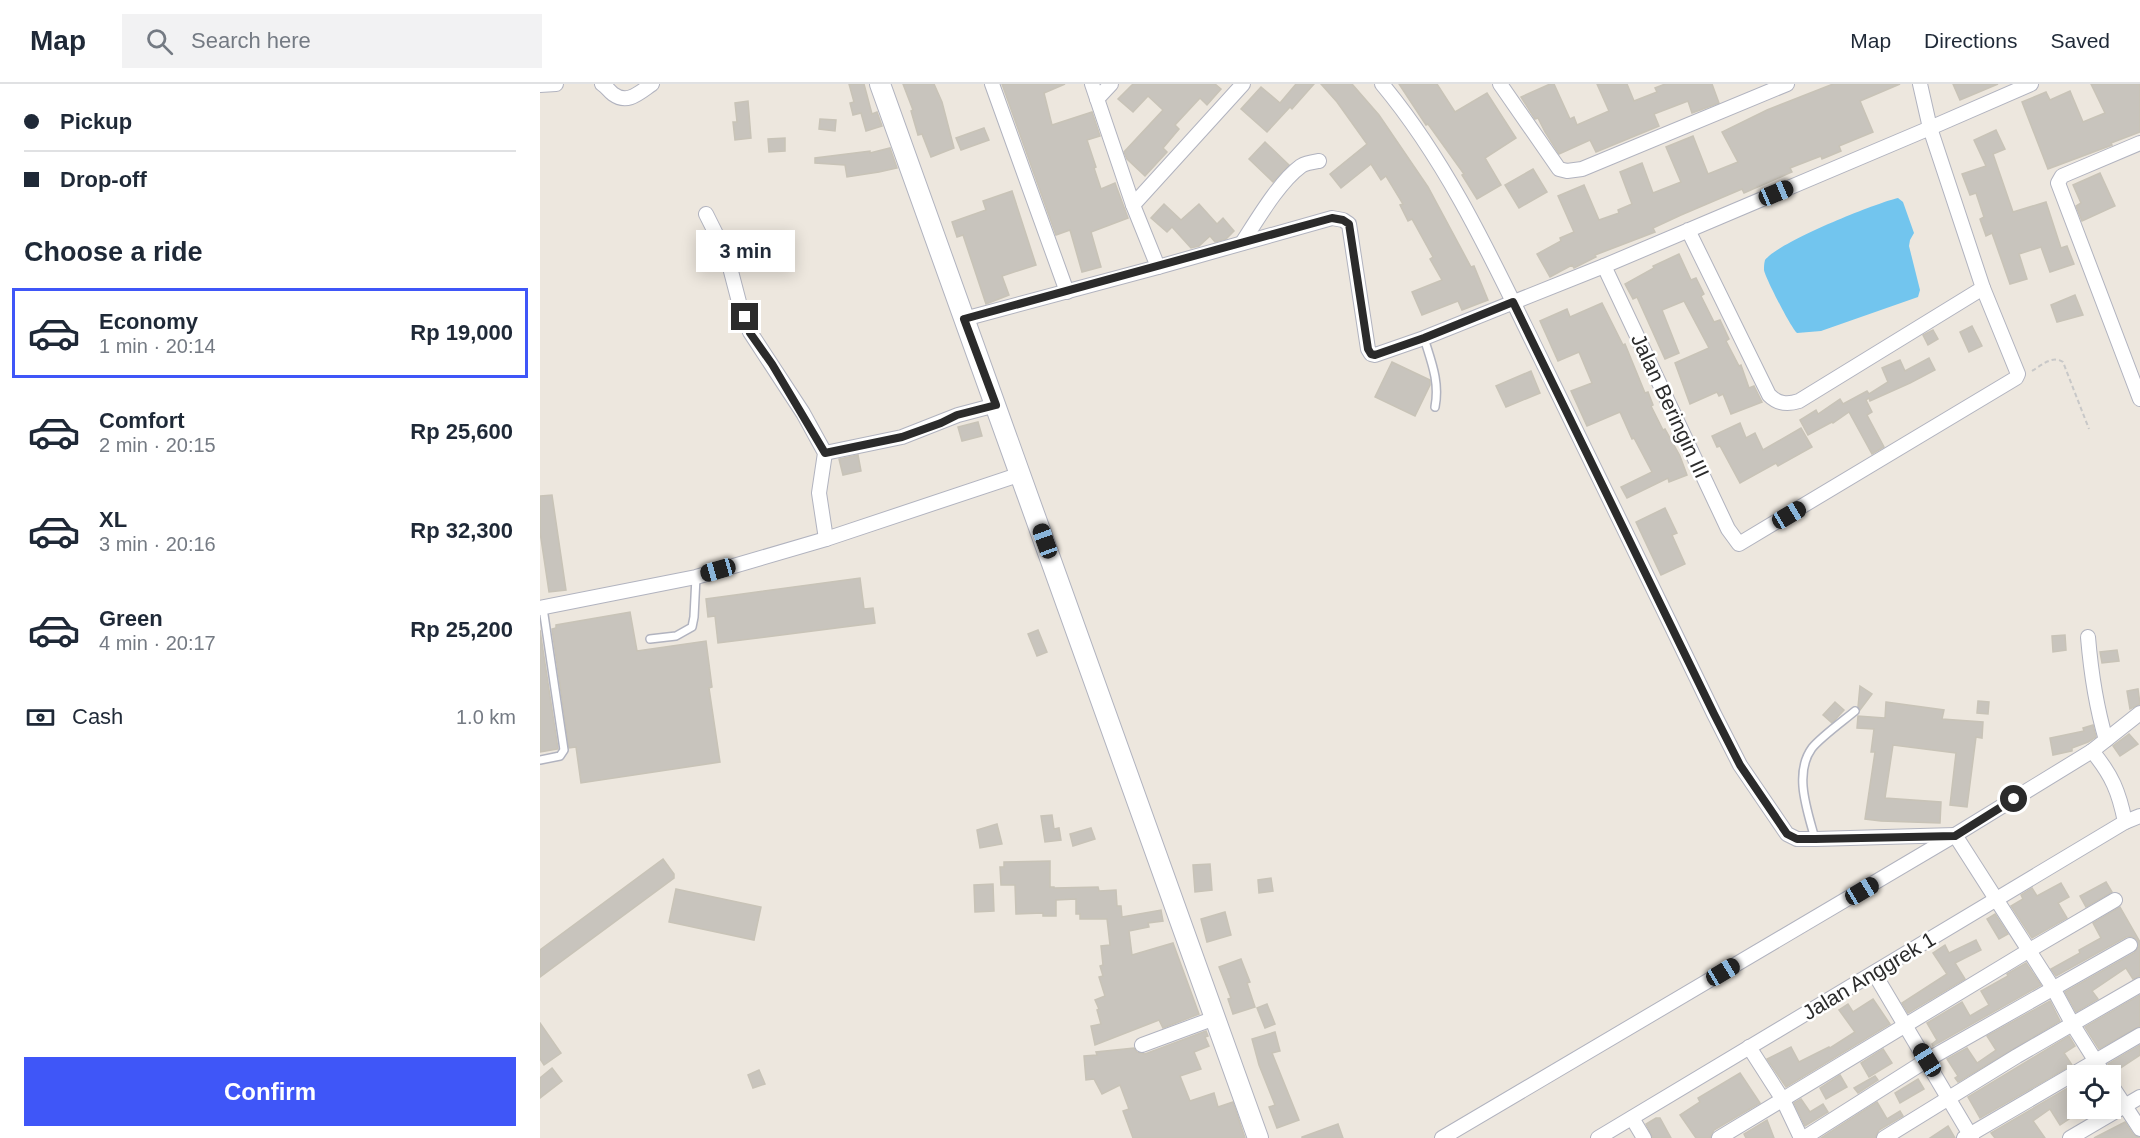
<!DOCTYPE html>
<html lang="en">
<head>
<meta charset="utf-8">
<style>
  body { margin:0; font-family:Arial,sans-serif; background:#f2f2f3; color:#1f2937; height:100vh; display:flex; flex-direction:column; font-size:22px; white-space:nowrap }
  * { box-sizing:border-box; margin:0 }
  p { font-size:20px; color:#747a83 }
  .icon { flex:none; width:33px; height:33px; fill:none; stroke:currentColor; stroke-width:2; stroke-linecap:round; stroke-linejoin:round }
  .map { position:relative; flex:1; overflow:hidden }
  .details { display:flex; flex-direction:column; background:#fff; width:540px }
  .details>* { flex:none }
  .banner { display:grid; align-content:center; height:132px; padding:0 24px; background:#fff }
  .tools { position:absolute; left:1527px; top:981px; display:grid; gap:12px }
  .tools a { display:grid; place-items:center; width:54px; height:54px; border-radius:0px; background:#fff; box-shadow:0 3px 15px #0003; font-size:30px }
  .end { position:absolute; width:27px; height:27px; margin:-14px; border:8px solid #2b2b2b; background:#fff; box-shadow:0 0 0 3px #fff }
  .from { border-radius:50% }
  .bubble { position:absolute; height:42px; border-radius:0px; background:#fff; box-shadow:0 3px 15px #0003; font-size:20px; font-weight:700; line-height:42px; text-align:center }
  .car { position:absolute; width:18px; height:36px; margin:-18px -9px; border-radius:8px; box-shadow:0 0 4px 2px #0007; background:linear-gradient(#222 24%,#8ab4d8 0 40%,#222 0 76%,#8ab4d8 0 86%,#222 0) }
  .banner b { display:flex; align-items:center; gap:21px; height:57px; font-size:22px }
  .banner b+b { border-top:2px solid #e0e1e3 }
  .banner i { width:15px; height:15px; background:#1f2937 }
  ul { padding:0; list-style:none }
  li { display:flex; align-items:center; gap:18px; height:90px; margin:0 12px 9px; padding:0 12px; border:3px solid transparent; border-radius:0px }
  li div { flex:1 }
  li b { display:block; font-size:22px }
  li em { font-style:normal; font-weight:700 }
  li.selected { border-color:#3f56f8 }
  li>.icon { width:54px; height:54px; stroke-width:1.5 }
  h2 { padding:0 24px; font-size:27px; line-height:72px }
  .pay { display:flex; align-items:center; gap:15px; height:66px; padding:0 24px; font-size:22px }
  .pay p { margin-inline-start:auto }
  .primary-button { display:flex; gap:12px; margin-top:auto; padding:12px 24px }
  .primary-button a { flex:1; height:69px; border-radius:0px; background:#3f56f8; color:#fff; font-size:24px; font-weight:700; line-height:69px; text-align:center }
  header { display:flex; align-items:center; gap:36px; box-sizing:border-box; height:84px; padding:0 30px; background:#fff; border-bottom:2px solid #e0e1e3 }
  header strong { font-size:28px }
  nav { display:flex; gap:33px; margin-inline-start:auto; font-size:21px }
  .search { width:420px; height:54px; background:#f2f2f3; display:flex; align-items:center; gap:15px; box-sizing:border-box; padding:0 21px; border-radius:0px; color:#747a83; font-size:22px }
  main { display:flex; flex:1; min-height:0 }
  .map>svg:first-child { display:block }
  .water { fill:#72c5ee }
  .building { fill:#c8c4bd; stroke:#c8c3b7; stroke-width:1.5 }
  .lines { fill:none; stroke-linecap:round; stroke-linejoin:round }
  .lane-casing { stroke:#b1b3bf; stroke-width:10 }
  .street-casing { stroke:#b1b3bf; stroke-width:16 }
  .secondary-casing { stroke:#b1b3bf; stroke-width:22 }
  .path { stroke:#c8c8c8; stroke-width:2; stroke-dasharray:4.5 3; stroke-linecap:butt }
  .lane { stroke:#fff; stroke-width:7 }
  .street { stroke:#fff; stroke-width:14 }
  .secondary { stroke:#fff; stroke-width:20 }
  .route { stroke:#2b2b2b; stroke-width:8 }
  .labels { text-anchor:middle; stroke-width:5; stroke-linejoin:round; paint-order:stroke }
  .street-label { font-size:21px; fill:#2b2b2b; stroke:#fff }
</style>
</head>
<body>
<header>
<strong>Map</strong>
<div class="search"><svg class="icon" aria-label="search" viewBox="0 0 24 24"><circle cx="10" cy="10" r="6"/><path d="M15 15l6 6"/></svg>Search here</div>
<nav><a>Map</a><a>Directions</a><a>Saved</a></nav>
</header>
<main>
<section class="details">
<div class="banner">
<b><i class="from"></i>Pickup</b>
<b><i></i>Drop-off</b>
</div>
<h2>Choose a ride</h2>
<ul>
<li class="selected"><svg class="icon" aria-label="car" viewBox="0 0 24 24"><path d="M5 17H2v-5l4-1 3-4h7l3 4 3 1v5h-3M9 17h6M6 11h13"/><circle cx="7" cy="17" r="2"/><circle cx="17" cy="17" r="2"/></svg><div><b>Economy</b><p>1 min · 20:14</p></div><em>Rp 19,000</em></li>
<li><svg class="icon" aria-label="car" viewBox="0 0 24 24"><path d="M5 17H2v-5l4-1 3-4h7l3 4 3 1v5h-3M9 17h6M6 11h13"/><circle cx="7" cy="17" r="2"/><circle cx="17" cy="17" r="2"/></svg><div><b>Comfort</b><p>2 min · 20:15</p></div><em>Rp 25,600</em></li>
<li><svg class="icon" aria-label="car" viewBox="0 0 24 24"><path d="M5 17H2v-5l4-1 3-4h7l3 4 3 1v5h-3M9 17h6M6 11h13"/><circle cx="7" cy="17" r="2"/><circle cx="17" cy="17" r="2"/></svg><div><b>XL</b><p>3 min · 20:16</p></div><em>Rp 32,300</em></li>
<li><svg class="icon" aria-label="car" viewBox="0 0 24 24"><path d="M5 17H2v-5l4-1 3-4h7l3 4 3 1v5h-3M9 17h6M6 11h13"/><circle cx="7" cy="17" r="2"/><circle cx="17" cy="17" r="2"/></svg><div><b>Green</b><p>4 min · 20:17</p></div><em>Rp 25,200</em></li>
</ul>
<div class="pay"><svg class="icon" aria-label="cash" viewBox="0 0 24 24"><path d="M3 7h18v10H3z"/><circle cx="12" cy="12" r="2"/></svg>Cash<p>1.0 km</p></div>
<div class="primary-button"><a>Confirm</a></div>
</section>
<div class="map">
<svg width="1600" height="1054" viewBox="0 0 1600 1054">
  <rect width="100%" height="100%" fill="#ede7de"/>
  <path class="water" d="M1358 114 1363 118 1374 149 1370 156 1369 162 1380 206 1378 213 1281 247 1257 249C1251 244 1225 193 1224 186 1224 182 1224 180 1225 176 1239 158 1333 120 1358 114Z"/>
  <g class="building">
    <polygon points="309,0 324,0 332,30 337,28 342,42 326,47 321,29 313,31 310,19 314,18"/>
    <polygon points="363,0 394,0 402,18 414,64 391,73 382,50 378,51 371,27 373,26"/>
    <polygon points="462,0 525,0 504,9 512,41 552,28 560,52 547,56 556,83 554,84 561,105 575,99 588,134 551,148 561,183 542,188 530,146 516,151"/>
    <polygon points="593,0 675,0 681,5 667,21 660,14 635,41 639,45 623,64 627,68 605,92 587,75 584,68 623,26 608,12 593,28 578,15"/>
    <polygon points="756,0 774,0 752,25 750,23 727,48 701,25 721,3 740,19"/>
    <polygon points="781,0 812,0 839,31 888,103 931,183 934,182 948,216 922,226 918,217 882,231 872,208 902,196 890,175 893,173 872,135 868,137 860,121 863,120 846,92 841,96 831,80 801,104 790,90 827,60 797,18"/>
    <polygon points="859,0 897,0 915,28 947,9 976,54 945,74 961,101 937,115 922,91 924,90 888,40 886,41"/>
    <polygon points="1010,0 1014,0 1030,35 1034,33 1037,41 1069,27 1057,0 1087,0 1094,17 1117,8 1115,4 1125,0 1172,0 1179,19 1152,29 1148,17 1114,30 1119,42 1056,68 1050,56 1019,70 1005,48 998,34 995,35 981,13"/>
    <polygon points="1293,0 1360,0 1320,17 1333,48 1299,62 1301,67 1282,75 1281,72 1250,84 1252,88 1204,109 1202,105 1141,131 1113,144 1115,148 1055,171 1056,173 1034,184 1032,181 1010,193 997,170 1021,157 1020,154 1034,148 1018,112 1044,101 1059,136 1079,129 1078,126 1092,120 1080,88 1102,79 1113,109 1141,98 1126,63 1153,52 1168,90 1198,78 1182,48 1227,26"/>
    <polygon points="1413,0 1458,0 1420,16"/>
    <polygon points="1551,0 1600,0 1600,48 1571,59 1572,61 1508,85 1482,18 1506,8 1510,16 1530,7 1543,38 1565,29"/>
    <polygon points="208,17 211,54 195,56 193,38 197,38 195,19"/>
    <polygon points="280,35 296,36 295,47 279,45"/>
    <polygon points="444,44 449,56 421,66 416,54"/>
    <polygon points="1456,46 1465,65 1453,70 1473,128 1506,118 1521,164 1527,162 1534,180 1510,188 1501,163 1479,170 1487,195 1470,200 1452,149 1446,152 1440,135 1444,133 1436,109 1430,111 1422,90 1446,82 1434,56"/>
    <polygon points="245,54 245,67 229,68 228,55"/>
    <polygon points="725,58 749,81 733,98 709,75"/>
    <polygon points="350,64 357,84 339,88 307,93 305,81 275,79 275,74 330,67 330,69"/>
    <polygon points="993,85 1007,108 979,124 965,101"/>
    <polygon points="1560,89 1575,122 1542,137 1536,122 1541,119 1533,101"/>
    <polygon points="472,107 496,181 462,192 469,211 446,220 423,151 417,153 412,138 446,126 443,117"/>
    <polygon points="624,120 641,136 659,120 677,140 683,134 694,147 686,155 675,158 670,152 659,162 651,164 632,143 627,148 611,134"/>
    <polygon points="1139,170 1151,196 1156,194 1164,210 1161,212 1174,238 1180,236 1189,255 1186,257 1199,282 1201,281 1209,304 1214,302 1222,318 1191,330 1183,310 1179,312 1177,308 1150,320 1135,279 1169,264 1144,217 1122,226 1139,269 1125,275 1097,213 1093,215 1085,200 1114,184 1113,182"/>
    <polygon points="1535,211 1543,231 1517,238 1511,221"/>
    <polygon points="1062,219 1083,261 1085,260 1105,309 1108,308 1113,321 1111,322 1123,346 1125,345 1140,372 1147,391 1129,398 1128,394 1087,414 1081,403 1112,388 1094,354 1092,355 1080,328 1047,342 1031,307 1052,299 1039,268 1018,277 1000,237 1027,225 1030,233"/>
    <polygon points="1432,242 1442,262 1429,268 1420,248"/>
    <polygon points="1393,246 1398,255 1388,261 1383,251"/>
    <polygon points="1389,274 1395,286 1370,299 1330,317 1329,314 1326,316 1332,328 1327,331 1344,363 1332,370 1309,328 1293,339 1292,338 1268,351 1260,336 1276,326 1278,330 1300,315 1303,320 1327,307 1329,310 1348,298 1342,284 1360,276 1365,287"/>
    <polygon points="852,278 890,296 890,301 875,332 835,313"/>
    <polygon points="991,287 1000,309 966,323 956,302"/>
    <polygon points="438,338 442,352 422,357 418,343"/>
    <polygon points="1200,339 1206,354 1215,349 1223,366 1261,344 1272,363 1238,382 1236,379 1200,399 1180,362 1177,363 1172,352"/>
    <polygon points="318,371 321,387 303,391 299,375"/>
    <polygon points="12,411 26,506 9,508 0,448 0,412"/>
    <polygon points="1125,424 1137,449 1132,451 1145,480 1121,491 1096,438"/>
    <polygon points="320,494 324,525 333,524 335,539 178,559 175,532 168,533 166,515"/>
    <polygon points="90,528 97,567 166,557 172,603 169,604 180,678 41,699 36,663 29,664 12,545 16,544 16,541"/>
    <polygon points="0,546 18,665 0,668"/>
    <polygon points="498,546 507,568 497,572 488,550"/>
    <polygon points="1525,551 1526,566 1513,568 1512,552"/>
    <polygon points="1577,566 1579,577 1562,579 1560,568"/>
    <polygon points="1320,602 1332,610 1320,626 1318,623"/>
    <polygon points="1598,605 1600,620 1590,625 1587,607"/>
    <polygon points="1438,617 1449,618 1448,630 1437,629"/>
    <polygon points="1295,618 1304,626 1292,639 1283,631"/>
    <polygon points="1346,618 1404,626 1402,635 1443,638 1442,654 1436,653 1427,723 1410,721 1416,669 1353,661 1345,714 1401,718 1400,739 1341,737 1325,735 1335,668 1331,668 1334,645 1317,644 1318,632 1345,634"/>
    <polygon points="1553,641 1556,653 1548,658 1532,664 1532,667 1513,671 1510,654 1544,647 1543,644"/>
    <polygon points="1589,650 1598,660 1580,672 1573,662"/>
    <polygon points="512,731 514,745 519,744 521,756 505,758 501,732"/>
    <polygon points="457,740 462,760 440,764 437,746"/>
    <polygon points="551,744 555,755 533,762 530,750"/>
    <polygon points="123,775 134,790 134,794 0,893 0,866"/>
    <polygon points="510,777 510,803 514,803 514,804 558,803 559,807 576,806 577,822 581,822 582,833 621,826 623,837 608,839 609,843 589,847 592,871 633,859 659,930 623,944 619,936 555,961 551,942 561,940 557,926 559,925 555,916 565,912 559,893 563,892 560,882 563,881 561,862 570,861 567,835 540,835 540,830 536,830 536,815 516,816 516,832 503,832 503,829 476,830 475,801 461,801 460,783 464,783 464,778"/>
    <polygon points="670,780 672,806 655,808 653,781"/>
    <polygon points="731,794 733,807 719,809 718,796"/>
    <polygon points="1566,798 1572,808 1546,823 1540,812"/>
    <polygon points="1521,799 1529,813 1518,819 1527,834 1492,854 1471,822 1483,815 1481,811 1492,804 1497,812"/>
    <polygon points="453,800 454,827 435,828 434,801"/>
    <polygon points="136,805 221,823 214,856 129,838"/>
    <polygon points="1580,823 1600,858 1600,892 1593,895 1586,884 1552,907 1558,915 1536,928 1525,908 1594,869 1599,862 1597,856 1591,852 1586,853 1516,892 1511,885 1540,869 1539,866 1561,854 1553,839"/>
    <polygon points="685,828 691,851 667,858 661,835"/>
    <polygon points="1455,830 1468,850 1459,855 1447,835"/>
    <polygon points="1436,856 1441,866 1415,879 1425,895 1368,929 1362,919 1407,890 1393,869 1405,861 1409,869"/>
    <polygon points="701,875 710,898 707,899 715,923 693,930 688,915 691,914 679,883"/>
    <polygon points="1486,879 1501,901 1393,962 1392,960 1397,956 1387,939 1422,918 1430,932 1449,921 1441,907 1468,892 1467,890"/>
    <polygon points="1600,911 1600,942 1559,965 1545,943"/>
    <polygon points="1333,915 1350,940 1246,1003 1227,975 1251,963 1259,978 1289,963 1290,964 1315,948 1299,926 1308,920 1313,928"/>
    <polygon points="1510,917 1520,937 1418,998 1415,994 1418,992 1407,975 1427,964 1437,979 1440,977 1456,966 1447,952"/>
    <polygon points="727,920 735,940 725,944 717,924"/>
    <polygon points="0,939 21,969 4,981 0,975"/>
    <polygon points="666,947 668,952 665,953 669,962 654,968 661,985 640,992 650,1017 674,1009 678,1023 693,1018 705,1054 593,1054 583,1027 589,1025 580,1001 562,1010 554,995 546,996 544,972 557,971 556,968 594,964 597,968 605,970"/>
    <polygon points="735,948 740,967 732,969 759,1036 737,1044 729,1023 735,1021 719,981 712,955"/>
    <polygon points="1529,952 1535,962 1524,969 1532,981 1440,1034 1428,1013"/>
    <polygon points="1600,961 1600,971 1573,989 1568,980"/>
    <polygon points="1343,965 1352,979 1329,993 1321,979"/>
    <polygon points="12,984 22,997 0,1014 0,994"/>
    <polygon points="219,986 225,1000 213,1004 208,991"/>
    <polygon points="1200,989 1220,1019 1174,1046 1170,1054 1156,1054 1140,1031 1160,1018 1158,1014"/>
    <polygon points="1300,991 1307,1003 1286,1015 1280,1004"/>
    <polygon points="1335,992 1338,996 1318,1009 1314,1004"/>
    <polygon points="1378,995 1384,1005 1360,1019 1355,1009"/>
    <polygon points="1538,998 1538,1029 1520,1041 1510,1025 1493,1037 1505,1054 1455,1054 1451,1049"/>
    <polygon points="1261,1015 1270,1028 1283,1020 1288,1028 1265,1042 1254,1019"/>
    <polygon points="1337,1018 1347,1035 1360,1027 1363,1032 1339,1046 1335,1054 1281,1054"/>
    <polygon points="1116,1034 1120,1034 1131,1054 1113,1054 1106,1040"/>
    <polygon points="1227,1036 1234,1054 1206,1054 1204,1050"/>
    <polygon points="1585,1038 1593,1050 1600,1054 1554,1054"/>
    <polygon points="798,1040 803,1054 762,1054 762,1053"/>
    <polygon points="1408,1042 1415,1054 1390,1054"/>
  </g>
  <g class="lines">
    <g class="lane-casing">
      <g id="lane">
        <path d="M884 254C891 277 900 298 895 323"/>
        <polyline points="110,555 136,552 152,543 154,533 156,493"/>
        <polyline points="0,676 20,672 24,666 3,524"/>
        <path d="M1275 755C1268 728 1253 690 1272 664 1281 653 1303 637 1315 627"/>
      </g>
    </g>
    <g class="street-casing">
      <g id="street">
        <path d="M62 0C67 3 69 7 73 10 88 21 100 8 112 0"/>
        <polyline points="452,0 527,208"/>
        <polyline points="552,0 593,121"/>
        <path d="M842 0C912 84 957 186 1005 283 1061 398 1118 514 1174 630L1200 681 1247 750 1257 755H1275L1415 751 1513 904 1533 941 1565 992"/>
        <polyline points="960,0 1019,85 1027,87 1042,85 1247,0"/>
        <polyline points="1380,0 1390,44 1491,0"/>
        <polyline points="0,1 16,0"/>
        <polyline points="557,15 571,0"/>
        <polyline points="1600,59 1522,92 1518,99 1600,315"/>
        <polyline points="166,130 187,172 199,218 210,248 263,329 285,369 279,409 286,455"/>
        <path d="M702 159C717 136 739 98 761 82 766 79 773 78 779 77"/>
        <polyline points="1064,182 1188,445 1199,460 1476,294 1478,290 1443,204"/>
        <path d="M618 183 792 134 803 136 809 140 828 265 831 270 835 271 884 254 1064 182 1390 44 1443 204 1259 317C1247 321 1238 320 1229 311L1148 146"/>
        <polyline points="424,235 618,183 593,121 703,0"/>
        <polyline points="285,369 362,353 418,331 456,321"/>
        <polyline points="0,524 156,493 286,455 481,390"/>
        <path d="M1548 553C1551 589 1556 622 1566 656"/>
        <path d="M1552 667C1572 691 1579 708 1585 738"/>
        <polyline points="1334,889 1432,1054"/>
        <polyline points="602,961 675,934"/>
        <polyline points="1209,963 1243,1016 1261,1054"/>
        <polyline points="1570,999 1600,1045"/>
        <polyline points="1092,1034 1104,1054"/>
        <polyline points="902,1054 1415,751 1552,667 1600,629"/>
        <polyline points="1058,1054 1585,738 1600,732"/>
        <polyline points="1179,1054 1488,867 1575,816"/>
        <polyline points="1264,1054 1387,976 1590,861"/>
        <polyline points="1344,1054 1477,972 1600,901"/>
        <polyline points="1424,1054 1600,951"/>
        <polyline points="1530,1054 1600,1013"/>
      </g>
    </g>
    <g class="secondary-casing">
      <polyline id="secondary" points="340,0 718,1054"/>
    </g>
    <path class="path" d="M1492 287C1502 281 1512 271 1523 278L1549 345"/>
    <use href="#lane" class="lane"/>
    <use href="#street" class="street"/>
    <use href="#secondary" class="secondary"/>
  </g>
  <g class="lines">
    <polyline class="route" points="205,233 210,249 232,280 285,369 362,353 401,339 417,331 456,321 424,235 792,134 803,136 809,140 828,265 831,270 835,271 884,254 973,218 1174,630 1200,681 1247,750 1257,755 1275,755 1415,752 1474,715"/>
  </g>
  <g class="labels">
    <g class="street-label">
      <text transform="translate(1130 322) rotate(65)" y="7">Jalan Beringin III</text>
      <text transform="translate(1329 892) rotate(-31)" y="7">Jalan Anggrek 1</text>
    </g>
  </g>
</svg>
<div class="tools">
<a><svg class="icon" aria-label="locate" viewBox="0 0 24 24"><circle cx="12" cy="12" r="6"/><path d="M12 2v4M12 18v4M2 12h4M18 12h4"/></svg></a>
</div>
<i class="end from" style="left:1474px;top:715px"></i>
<i class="end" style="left:205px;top:233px"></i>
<div class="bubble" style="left:156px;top:146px;width:99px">3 min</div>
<i class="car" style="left:1236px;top:109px;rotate:67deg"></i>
<i class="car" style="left:1249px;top:431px;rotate:59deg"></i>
<i class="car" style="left:505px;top:457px;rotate:340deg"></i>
<i class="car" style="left:178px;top:486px;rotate:254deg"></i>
<i class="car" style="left:1322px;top:807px;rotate:59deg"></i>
<i class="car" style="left:1183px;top:888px;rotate:59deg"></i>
<i class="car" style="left:1387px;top:976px;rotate:328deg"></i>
</div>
</main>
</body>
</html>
